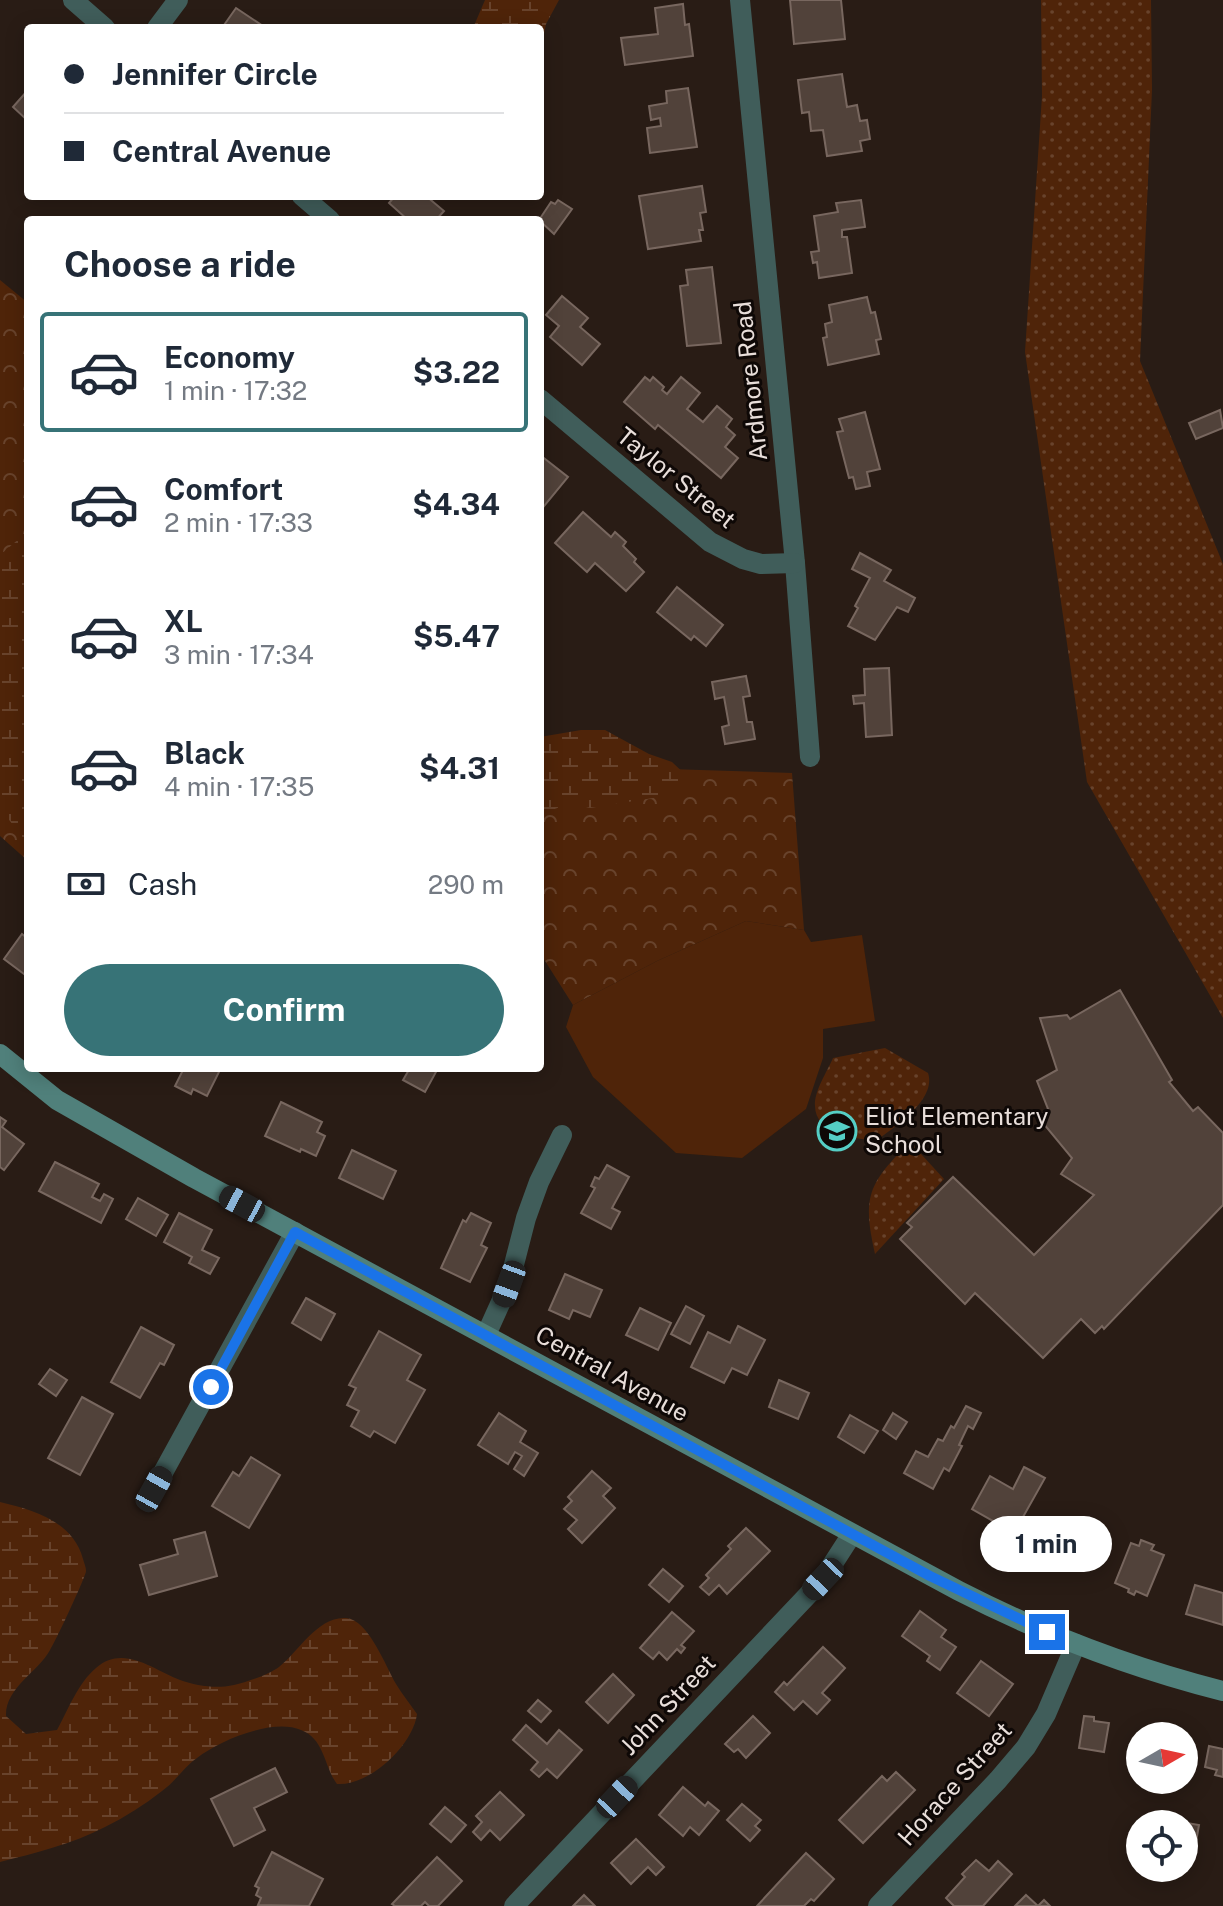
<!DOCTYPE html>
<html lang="en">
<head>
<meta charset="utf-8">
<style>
  body { margin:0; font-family:"Public Sans",sans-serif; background:#f6f6f7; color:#1f2937; height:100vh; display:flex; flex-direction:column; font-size:30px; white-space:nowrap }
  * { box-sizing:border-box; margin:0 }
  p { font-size:26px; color:#747a83 }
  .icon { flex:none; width:44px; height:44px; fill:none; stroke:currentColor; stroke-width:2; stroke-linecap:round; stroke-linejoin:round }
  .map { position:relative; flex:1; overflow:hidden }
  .sheet { position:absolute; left:24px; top:216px; width:520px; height:856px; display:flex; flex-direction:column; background:#fff; border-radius:8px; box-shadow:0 4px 20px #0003 }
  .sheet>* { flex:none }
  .banner { position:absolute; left:24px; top:24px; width:520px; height:176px; border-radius:8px; box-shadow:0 4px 20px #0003; display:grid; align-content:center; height:176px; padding:0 40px; background:#fff }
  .needle { width:52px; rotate:81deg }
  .buttons { position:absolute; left:1126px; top:1722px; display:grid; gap:16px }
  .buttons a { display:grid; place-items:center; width:72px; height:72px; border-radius:50%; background:#fff; box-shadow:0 4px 20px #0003; font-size:40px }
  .end { position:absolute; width:36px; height:36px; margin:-18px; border:10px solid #1a73e8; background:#fff; box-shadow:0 0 0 4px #fff }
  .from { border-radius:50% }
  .bubble { position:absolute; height:56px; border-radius:28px; background:#fff; box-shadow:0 4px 20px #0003; font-size:26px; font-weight:700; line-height:56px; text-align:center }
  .car { position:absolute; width:24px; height:48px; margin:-24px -12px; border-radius:10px; box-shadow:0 0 6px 2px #0007; background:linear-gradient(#222 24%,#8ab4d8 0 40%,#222 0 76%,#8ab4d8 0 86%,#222 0) }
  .banner b { display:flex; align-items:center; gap:28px; height:76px; font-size:30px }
  .banner b+b { border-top:2px solid #e0e1e3 }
  .banner i { width:20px; height:20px; background:#1f2937 }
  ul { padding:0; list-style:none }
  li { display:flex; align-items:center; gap:24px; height:120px; margin:0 16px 12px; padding:0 24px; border:4px solid transparent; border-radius:8px }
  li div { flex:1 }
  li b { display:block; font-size:30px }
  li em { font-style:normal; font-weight:700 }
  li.selected { border-color:#377377 }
  li>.icon { width:72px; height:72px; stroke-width:1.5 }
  h2 { padding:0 40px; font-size:36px; line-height:96px }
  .pay { display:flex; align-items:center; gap:20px; height:88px; padding:0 40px; font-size:30px }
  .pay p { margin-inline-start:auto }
  .cta { display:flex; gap:16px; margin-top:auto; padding:16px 40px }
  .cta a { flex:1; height:92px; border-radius:48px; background:#377377; color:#fff; font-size:32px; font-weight:700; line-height:92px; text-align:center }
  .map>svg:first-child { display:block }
  .grass { fill:url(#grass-dots) }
  .forest { fill:url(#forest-crowns) }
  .wetland { fill:url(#wetland-marsh) }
  .pitch { fill:#4f2409 }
  .building { fill:#51423a; stroke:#78675f; stroke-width:2 }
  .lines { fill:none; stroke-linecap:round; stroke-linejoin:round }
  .minor { stroke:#405d5a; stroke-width:20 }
  .secondary { stroke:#50807b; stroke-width:20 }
  .route { stroke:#1a73e8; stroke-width:10 }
  .labels { text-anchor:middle; stroke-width:6; stroke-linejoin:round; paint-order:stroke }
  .street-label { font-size:24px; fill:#e8deda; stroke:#0e0806 }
  .poi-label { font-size:24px; fill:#e8deda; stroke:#0e0806; text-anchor:start }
</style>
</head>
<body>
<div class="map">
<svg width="1223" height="1906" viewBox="0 0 1223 1906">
  <defs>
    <pattern id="grass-dots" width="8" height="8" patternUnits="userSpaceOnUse" patternTransform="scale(2)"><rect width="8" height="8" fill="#4f2409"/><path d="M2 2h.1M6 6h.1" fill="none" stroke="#68432c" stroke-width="1.8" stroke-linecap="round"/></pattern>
    <pattern id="forest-crowns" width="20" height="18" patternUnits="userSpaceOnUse" patternTransform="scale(2)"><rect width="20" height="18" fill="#4f2409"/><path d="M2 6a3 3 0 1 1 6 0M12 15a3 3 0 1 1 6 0" fill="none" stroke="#68432c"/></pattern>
    <pattern id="wetland-marsh" width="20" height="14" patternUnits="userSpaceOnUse" patternTransform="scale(2)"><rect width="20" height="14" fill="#4f2409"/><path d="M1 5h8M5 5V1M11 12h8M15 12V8" fill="none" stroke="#68432c"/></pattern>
  </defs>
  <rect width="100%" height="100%" fill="#291c15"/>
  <g class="grass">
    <polygon points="1041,0 1151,0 1152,90 1140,361 1223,564 1223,1018 1087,782 1025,352 1042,96"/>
    <path d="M885 1048 928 1073C937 1099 895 1127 877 1140 856 1140 815 1133 815 1106 814 1091 827 1072 833 1058Z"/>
    <path d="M910 1142 944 1179 875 1254C862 1196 868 1184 910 1142Z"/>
  </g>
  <g class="forest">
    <polygon points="0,280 28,303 28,861 0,836"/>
    <polygon points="540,765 792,773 804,930 746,921 657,961 573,1005 540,953"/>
  </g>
  <g class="wetland">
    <polygon points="485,0 559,0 546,24 540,53 540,28 473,28"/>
    <polygon points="28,536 28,844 6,816 0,813 0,555 20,538"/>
    <polygon points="581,730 605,730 649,754 672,762 690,779 682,789 653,798 590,808 570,803 542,814 540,813 540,737"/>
    <path d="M0 1502C33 1510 73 1521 83 1559 84 1563 86 1567 86 1571 86 1576 55 1643 50 1650 38 1672 5 1688 6 1716L26 1734 57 1730C68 1710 78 1683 96 1668 124 1644 153 1670 180 1680 197 1686 216 1689 234 1685 247 1682 268 1675 279 1667 298 1652 318 1616 346 1618 368 1619 386 1667 396 1684 402 1694 410 1704 417 1714 413 1745 370 1786 337 1784 324 1767 325 1739 301 1730 273 1718 220 1740 197 1758 184 1767 175 1782 162 1791 144 1805 125 1817 105 1827 72 1844 35 1853 0 1862Z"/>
  </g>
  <polygon class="pitch" points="746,921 804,930 811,942 862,935 875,1021 823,1029 823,1058 806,1109 742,1158 676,1153 593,1077 566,1027 573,1005 657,961"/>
  <g class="building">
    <polygon points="790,0 841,0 845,39 794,44"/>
    <polygon points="683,4 685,25 689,24 693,56 625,65 621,38 658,34 655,8"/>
    <polygon points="236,8 266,28 222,28"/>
    <polygon points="842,74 847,107 857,105 860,121 867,120 870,139 860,141 862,151 827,156 823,130 811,131 809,112 802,113 798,80"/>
    <polygon points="688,88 697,147 650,153 647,128 661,126 660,118 651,120 649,106 667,103 666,91"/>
    <polygon points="28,90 28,121 13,107"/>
    <polygon points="702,186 706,212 700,213 703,230 699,230 701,241 648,249 639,196"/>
    <polygon points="395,196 426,196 444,211 436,220 408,220 389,203"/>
    <polygon points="558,200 572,209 554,234 539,220 551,202 555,204"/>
    <polygon points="861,200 865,227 842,230 842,237 847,237 852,273 819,278 817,262 813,263 811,252 819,251 814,216 838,212 836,203"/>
    <polygon points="712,267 721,343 687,346 680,286 688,285 686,270"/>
    <polygon points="562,296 588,318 580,327 600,344 582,365 550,337 559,326 546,315"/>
    <polygon points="867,297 871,313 875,312 881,339 876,340 879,354 828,365 823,338 827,337 825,324 832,322 829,305"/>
    <polygon points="645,377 650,381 653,377 664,387 662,390 667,394 681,377 700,393 687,409 703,422 717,406 732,419 726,427 735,435 725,447 738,458 721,478 658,425 655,429 624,402"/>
    <polygon points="1220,410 1223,428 1196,439 1189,423"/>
    <polygon points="865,412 880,469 867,472 870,486 856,489 853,477 849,478 837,432 843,431 839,419"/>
    <polygon points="540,455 568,477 540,511"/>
    <polygon points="583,512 611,537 615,532 626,542 623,546 636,559 634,562 644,572 626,591 595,563 587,572 555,543"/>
    <polygon points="860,553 891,570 884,581 915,598 908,612 897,607 875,640 848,626 858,608 855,606 870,578 852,569"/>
    <polygon points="677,587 723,625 706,646 694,636 691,640 657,612"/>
    <polygon points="889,668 892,735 866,737 864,703 854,704 853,696 865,695 864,669"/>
    <polygon points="746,676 750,696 743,697 747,722 752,722 755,739 725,744 722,727 729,725 724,697 715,699 712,682"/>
    <polygon points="22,934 28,939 28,977 4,959"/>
    <polygon points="1120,990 1172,1080 1169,1082 1193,1111 1198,1107 1223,1133 1223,1205 1104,1329 1102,1326 1095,1333 1081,1319 1043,1358 975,1293 965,1304 900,1239 912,1227 907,1223 953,1177 1034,1255 1094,1195 1061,1174 1072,1158 1038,1117 1048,1109 1037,1081 1057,1070 1040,1018 1067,1015 1070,1019"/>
    <polygon points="184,1068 220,1070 207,1096 193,1089 191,1094 175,1086"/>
    <polygon points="410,1068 429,1068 436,1072 425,1092 403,1080"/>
    <polygon points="281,1102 322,1122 317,1132 325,1136 316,1156 301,1149 300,1152 265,1136"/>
    <polygon points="0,1117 6,1121 2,1127 24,1144 4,1170 0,1167"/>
    <polygon points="352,1150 396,1171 383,1199 339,1178"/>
    <polygon points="55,1162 99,1184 92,1197 100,1201 104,1194 113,1199 101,1223 39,1191"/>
    <polygon points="607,1165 629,1177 612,1208 620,1212 611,1229 581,1213 595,1188 591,1186 595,1177 599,1179"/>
    <polygon points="138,1198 168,1215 156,1236 126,1219"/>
    <polygon points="179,1213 212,1230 202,1250 219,1258 210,1274 189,1263 192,1257 164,1242"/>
    <polygon points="471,1213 491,1223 481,1245 487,1248 470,1282 441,1268 463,1220 466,1222"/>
    <polygon points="565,1274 602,1290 590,1317 573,1310 569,1319 549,1310"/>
    <polygon points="306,1298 335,1314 321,1340 292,1323"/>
    <polygon points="686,1306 704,1316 690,1344 671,1334"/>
    <polygon points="640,1308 671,1323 658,1350 626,1335"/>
    <polygon points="738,1326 765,1340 747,1375 732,1368 724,1383 691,1367 708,1332 730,1343"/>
    <polygon points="141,1327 174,1345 164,1365 160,1363 140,1398 111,1382"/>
    <polygon points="379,1331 421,1355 407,1380 425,1390 395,1443 374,1431 370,1437 351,1426 359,1411 347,1405 356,1388 349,1385"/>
    <polygon points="50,1369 67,1380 56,1396 39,1384"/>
    <polygon points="779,1380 809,1393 798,1419 769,1407"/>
    <polygon points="82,1397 113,1414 80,1475 48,1458"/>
    <polygon points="966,1406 981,1413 973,1429 968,1426 959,1445 962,1446 949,1471 944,1468 933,1489 904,1473 916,1451 928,1457 938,1439 943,1441 951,1426 954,1428"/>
    <polygon points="499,1413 526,1431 520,1442 538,1453 524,1476 514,1469 522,1456 515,1452 508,1464 478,1445"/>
    <polygon points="893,1413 907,1422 896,1439 883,1430"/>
    <polygon points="850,1415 878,1431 864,1453 838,1437"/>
    <polygon points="251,1457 280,1475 249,1528 212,1506 233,1472 239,1476"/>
    <polygon points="1024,1467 1045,1478 1014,1533 972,1509 990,1476 1013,1489"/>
    <polygon points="592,1471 611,1488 603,1496 615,1508 582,1543 568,1529 577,1520 564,1509 572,1501 568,1497"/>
    <polygon points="1049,1524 1084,1542 1072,1564 1038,1546"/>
    <polygon points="746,1528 770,1551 727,1594 719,1585 709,1595 700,1587 709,1578 706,1575 731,1549 728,1546"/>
    <polygon points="205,1532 217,1576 149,1595 140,1565 178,1554 174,1540"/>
    <polygon points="1141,1540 1154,1545 1151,1550 1164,1555 1147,1596 1136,1591 1134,1595 1128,1592 1129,1589 1115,1583 1131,1543 1139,1546"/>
    <polygon points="663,1569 683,1586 669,1602 649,1585"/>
    <polygon points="1195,1585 1223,1593 1223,1625 1186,1614"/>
    <polygon points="920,1611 946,1630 941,1637 956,1647 940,1670 927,1661 930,1656 902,1636"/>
    <polygon points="672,1612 694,1631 681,1645 685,1648 681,1653 677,1649 667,1660 659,1652 653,1659 640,1648"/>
    <polygon points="823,1647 845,1668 822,1693 830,1700 817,1714 803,1701 794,1710 775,1692 784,1682 787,1685"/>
    <polygon points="981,1661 1013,1684 989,1716 957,1693"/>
    <polygon points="613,1674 634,1695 608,1723 586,1702"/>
    <polygon points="538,1700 551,1711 541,1722 528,1711"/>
    <polygon points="753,1716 770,1733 746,1758 738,1749 734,1752 725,1744"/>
    <polygon points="1084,1716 1094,1717 1094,1721 1109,1723 1104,1752 1079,1748"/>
    <polygon points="526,1725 547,1744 559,1730 582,1750 557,1778 547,1769 539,1777 531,1770 538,1762 513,1740"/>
    <polygon points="1209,1746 1223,1749 1223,1777 1215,1775 1217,1770 1205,1767"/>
    <polygon points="275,1768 287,1792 254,1808 265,1830 234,1846 211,1799"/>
    <polygon points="896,1772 915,1790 863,1843 839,1820 882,1776 887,1781"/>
    <polygon points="683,1787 705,1806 708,1802 719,1811 699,1835 690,1827 683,1836 659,1815"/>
    <polygon points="500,1792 524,1815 500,1840 490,1830 481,1840 473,1832 482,1822 476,1816"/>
    <polygon points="742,1804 761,1820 755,1826 760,1830 750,1841 727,1820"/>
    <polygon points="445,1807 466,1825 451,1842 430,1824"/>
    <polygon points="1187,1823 1199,1825 1196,1842 1184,1840"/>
    <polygon points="636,1839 664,1867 656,1875 648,1867 631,1884 611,1863"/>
    <polygon points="272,1852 323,1879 309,1906 258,1905 261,1898 256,1895 259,1888 255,1886"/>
    <polygon points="806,1853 834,1879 814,1901 811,1899 804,1906 757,1906"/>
    <polygon points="437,1857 462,1881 438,1906 429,1906 425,1902 421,1906 395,1906 392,1904"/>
    <polygon points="976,1860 989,1871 998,1861 1012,1874 983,1906 954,1906 946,1898 965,1877 962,1874"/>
    <polygon points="584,1895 595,1906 573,1906"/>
    <polygon points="1026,1895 1038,1906 1044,1900 1050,1906 1015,1906"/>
  </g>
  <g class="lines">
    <g class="minor">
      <polyline points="73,0 105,28"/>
      <polyline points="740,0 795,563 810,757"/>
      <polyline points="157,28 178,0"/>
      <polyline points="302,196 330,220"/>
      <polyline points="540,399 710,542 743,559 761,564 795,563"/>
      <polyline points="486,1335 509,1284 526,1218 539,1182 562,1135"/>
      <polyline points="154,1489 295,1232"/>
      <polyline points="514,1906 823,1579 852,1534"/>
      <polyline points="878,1906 998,1780 1026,1747 1046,1714 1076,1644"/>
    </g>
    <path class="secondary" d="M0 1054 57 1100 194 1178 959 1591C1043 1634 1132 1668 1223 1691"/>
  </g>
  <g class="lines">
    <polyline class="route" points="211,1387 295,1232 930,1576 1047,1632"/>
  </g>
  <defs>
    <g id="school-ring" transform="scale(2)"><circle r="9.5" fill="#0e0806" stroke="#55cec5" stroke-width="1.5"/><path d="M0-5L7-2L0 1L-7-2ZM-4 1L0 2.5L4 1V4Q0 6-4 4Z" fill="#55cec5"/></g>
  </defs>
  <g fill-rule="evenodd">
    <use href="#school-ring" x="837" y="1131"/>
  </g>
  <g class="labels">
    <g class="street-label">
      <text transform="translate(751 381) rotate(-96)" y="8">Ardmore Road</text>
      <text transform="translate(676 478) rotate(39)" y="8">Taylor Street</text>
      <text transform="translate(612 1374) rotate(29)" y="8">Central Avenue</text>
      <text transform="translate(668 1705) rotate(-47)" y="8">John Street</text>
      <text transform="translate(955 1784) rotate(-48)" y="8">Horace Street</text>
    </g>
    <g class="poi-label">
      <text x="865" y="1125">Eliot Elementary<tspan x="865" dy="28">School</tspan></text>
    </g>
  </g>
</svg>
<div class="buttons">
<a><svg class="needle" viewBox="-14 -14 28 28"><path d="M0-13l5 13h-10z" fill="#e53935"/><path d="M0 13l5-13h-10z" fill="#747a83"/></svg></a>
<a><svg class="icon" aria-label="locate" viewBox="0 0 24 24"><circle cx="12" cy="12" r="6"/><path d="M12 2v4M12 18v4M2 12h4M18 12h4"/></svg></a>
</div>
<i class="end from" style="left:211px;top:1387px"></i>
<i class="end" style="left:1047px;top:1632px"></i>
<div class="bubble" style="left:980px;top:1516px;width:132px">1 min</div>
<i class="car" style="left:242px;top:1204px;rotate:298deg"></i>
<i class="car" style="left:509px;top:1284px;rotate:200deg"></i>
<i class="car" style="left:154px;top:1489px;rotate:29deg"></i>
<i class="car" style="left:823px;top:1579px;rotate:223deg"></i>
<i class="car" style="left:617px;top:1797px;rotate:43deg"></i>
<div class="banner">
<b><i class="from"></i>Jennifer Circle</b>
<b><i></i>Central Avenue</b>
</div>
<section class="sheet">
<h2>Choose a ride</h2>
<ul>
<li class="selected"><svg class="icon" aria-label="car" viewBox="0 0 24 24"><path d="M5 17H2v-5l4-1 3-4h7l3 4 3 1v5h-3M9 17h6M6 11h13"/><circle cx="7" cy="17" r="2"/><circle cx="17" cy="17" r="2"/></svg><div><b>Economy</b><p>1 min · 17:32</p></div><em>$3.22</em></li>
<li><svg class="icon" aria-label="car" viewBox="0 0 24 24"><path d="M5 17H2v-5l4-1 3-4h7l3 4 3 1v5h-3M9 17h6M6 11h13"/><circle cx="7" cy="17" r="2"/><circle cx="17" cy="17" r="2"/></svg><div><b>Comfort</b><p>2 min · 17:33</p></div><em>$4.34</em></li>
<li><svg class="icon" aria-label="car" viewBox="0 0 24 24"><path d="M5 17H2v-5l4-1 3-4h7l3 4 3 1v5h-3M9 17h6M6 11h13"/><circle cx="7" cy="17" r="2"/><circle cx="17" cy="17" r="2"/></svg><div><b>XL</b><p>3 min · 17:34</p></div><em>$5.47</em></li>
<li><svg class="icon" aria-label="car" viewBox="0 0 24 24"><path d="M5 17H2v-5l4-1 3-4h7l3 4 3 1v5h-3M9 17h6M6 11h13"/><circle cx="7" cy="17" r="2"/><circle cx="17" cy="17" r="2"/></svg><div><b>Black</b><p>4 min · 17:35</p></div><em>$4.31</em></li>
</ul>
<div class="pay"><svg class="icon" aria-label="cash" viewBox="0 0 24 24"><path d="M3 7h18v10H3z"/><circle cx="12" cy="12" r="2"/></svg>Cash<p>290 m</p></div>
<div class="cta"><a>Confirm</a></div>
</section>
</div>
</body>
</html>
